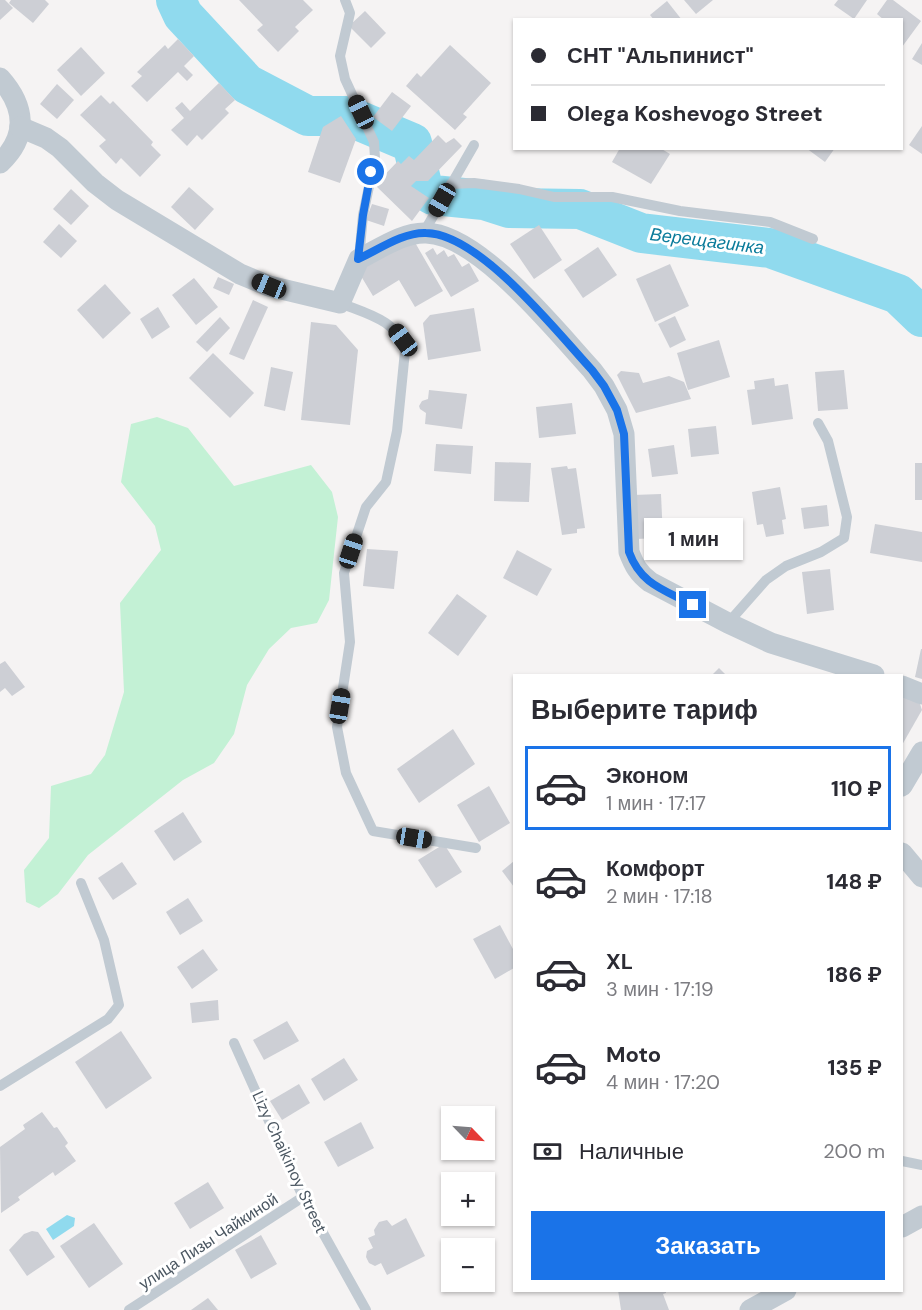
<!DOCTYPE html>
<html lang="ru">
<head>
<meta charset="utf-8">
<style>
  body { margin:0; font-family:"DM Sans",sans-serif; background:#f2f2f3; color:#2b2b33; height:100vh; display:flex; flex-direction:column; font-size:22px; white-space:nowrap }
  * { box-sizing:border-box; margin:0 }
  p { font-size:20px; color:#7c7c81 }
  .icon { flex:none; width:33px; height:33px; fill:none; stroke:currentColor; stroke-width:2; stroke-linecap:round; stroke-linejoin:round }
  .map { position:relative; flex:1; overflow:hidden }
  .drawer { position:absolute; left:513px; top:674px; width:390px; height:618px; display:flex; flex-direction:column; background:#fff; border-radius:0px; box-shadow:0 2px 4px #0004 }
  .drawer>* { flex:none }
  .hud { position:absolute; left:513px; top:18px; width:390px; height:132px; border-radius:0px; box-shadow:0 2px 4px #0004; display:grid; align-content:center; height:132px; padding:0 18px; background:#fff }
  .needle { width:39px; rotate:115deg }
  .fabs { position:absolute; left:441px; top:1106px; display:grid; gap:12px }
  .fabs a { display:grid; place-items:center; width:54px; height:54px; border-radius:0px; background:#fff; box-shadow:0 2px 4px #0004; font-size:30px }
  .end { position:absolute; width:27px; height:27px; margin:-14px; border:8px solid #1a73e8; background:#fff; box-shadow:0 0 0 3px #fff }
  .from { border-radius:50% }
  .bubble { position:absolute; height:42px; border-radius:0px; background:#fff; box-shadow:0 2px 4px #0004; font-size:20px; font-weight:700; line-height:42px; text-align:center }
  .car { position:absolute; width:18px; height:36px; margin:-18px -9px; border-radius:8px; box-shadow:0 0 4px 2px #0007; background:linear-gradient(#222 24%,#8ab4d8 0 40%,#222 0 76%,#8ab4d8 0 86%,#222 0) }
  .hud b { display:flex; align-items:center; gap:21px; height:57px; font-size:22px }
  .hud b+b { border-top:2px solid #e1e1e2 }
  .hud i { width:15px; height:15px; background:#2b2b33 }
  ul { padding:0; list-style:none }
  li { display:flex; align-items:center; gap:18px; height:84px; margin:0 12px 9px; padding:0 6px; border:3px solid transparent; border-radius:0px }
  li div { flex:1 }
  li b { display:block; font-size:22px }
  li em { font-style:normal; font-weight:700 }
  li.selected { border-color:#1a73e8 }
  li>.icon { width:54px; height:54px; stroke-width:1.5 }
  h2 { padding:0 18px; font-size:27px; line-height:72px }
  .pay { display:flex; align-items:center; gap:15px; height:66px; padding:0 18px; font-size:22px }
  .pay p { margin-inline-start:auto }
  .action { display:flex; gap:12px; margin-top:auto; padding:12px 18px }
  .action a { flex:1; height:69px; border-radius:0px; background:#1a73e8; color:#fff; font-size:24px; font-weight:700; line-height:69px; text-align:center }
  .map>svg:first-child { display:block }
  .green { fill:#c3f1d5 }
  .water { fill:#90daee }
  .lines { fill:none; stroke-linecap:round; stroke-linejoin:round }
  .river { stroke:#90daee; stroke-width:40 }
  .building { fill:#cdcfd5 }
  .lane { stroke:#c1cad2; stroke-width:10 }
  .street { stroke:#c1cad2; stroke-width:21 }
  .route { stroke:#1a73e8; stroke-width:8 }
  .labels { text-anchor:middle; stroke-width:6; stroke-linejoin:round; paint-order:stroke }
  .street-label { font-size:16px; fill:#4a5661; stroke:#fff }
  .water-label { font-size:18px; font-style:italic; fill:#0c7c9b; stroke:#fff }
</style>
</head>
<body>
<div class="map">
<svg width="922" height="1310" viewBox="0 0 922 1310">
  <rect width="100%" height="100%" fill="#f5f3f3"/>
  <polygon class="green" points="157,417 188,428 234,486 311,465 332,492 338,517 329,600 317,623 291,628 269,649 247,685 234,734 214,763 183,780 88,855 58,894 39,908 26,902 24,870 49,838 51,786 91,774 105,755 124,692 120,603 161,550 155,526 121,482 131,424"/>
  <polygon class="water" points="67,1215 75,1218 74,1226 53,1240 46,1229"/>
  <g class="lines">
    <polyline class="river" points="176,0 183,15 247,84 308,116 348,116 412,143 423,188 433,195 484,200 509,208 580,209 641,233 770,248 898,294 922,317"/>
  </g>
  <g class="building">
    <polygon points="0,0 5,0 13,8 0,20"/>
    <polygon points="11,0 45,0 49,4 33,23 9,3"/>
    <polygon points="239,0 303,0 313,10 295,27 299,31 278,52 257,30 263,25"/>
    <polygon points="684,0 713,0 696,14"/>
    <polygon points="838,0 867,0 854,19 834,5"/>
    <polygon points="887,0 893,0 921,21 902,47 902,20 884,20 877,14"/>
    <polygon points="667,1 682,20 654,20 650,15"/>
    <polygon points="365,11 386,33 371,48 349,26"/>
    <polygon points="178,39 194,56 184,66 193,75 187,81 178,72 147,102 131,86 142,76 137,72 165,45 168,49"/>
    <polygon points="922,43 922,65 912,59"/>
    <polygon points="450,45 491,83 463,114 467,117 455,130 406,86 417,73 421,77"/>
    <polygon points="81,47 105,73 81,96 57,70"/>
    <polygon points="219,83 235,100 225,109 229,113 202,140 197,135 187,146 171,130 184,118 175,108 182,102 190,111"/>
    <polygon points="57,84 74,100 57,119 40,104"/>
    <polygon points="392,92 411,106 392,131 373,117"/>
    <polygon points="101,95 110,104 113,101 153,142 151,145 161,155 140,177 121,158 116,164 99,146 106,140 80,115"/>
    <polygon points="341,116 356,139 340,183 308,172 323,127"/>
    <polygon points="922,126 922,154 909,145"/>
    <polygon points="438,135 446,143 454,138 462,146 428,181 416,181 411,186 429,198 412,221 375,185 398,161 401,164 409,156 414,160"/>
    <polygon points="620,148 660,148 670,154 651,184 612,162"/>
    <polygon points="806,148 835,148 825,162"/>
    <polygon points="189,187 214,209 195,230 171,207"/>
    <polygon points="71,189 89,206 71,225 53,209"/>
    <polygon points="372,204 389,209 384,226 366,220"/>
    <polygon points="59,224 77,241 61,258 43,242"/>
    <polygon points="539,225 562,260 534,279 510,244"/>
    <polygon points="413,239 443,291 415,307 399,280 373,296 358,271"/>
    <polygon points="598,247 617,275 583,298 564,270"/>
    <polygon points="433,248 437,255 444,250 448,257 454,254 462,267 469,263 479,281 451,297 425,253"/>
    <polygon points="670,264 689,306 655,322 636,279"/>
    <polygon points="218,277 234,284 229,295 213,288"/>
    <polygon points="194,278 218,307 196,325 172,295"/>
    <polygon points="105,284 131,313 103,339 77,310"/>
    <polygon points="253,300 268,307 244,360 229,354"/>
    <polygon points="158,307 170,327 152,339 140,319"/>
    <polygon points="474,308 481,351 428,360 423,323 430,315"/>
    <polygon points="675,316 686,340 670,348 658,324"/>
    <polygon points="220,317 230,328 207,352 196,342"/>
    <polygon points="311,322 336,325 358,350 350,425 301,420"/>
    <polygon points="719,340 730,377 688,390 677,353"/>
    <polygon points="213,353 254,393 230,418 189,378"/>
    <polygon points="271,367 293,372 285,411 264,406"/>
    <polygon points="844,370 848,409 818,411 815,372"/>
    <polygon points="621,371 639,373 643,383 669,376 684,382 691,399 636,413 617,375"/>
    <polygon points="774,378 775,386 788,384 793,419 752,425 747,390 755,389 754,381"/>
    <polygon points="429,390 467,394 462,429 425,424 426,413 420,409 419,406 422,401 428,399"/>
    <polygon points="572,403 576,434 539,438 536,407"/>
    <polygon points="716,426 719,454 691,457 688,429"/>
    <polygon points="436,444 473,446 471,474 434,471"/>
    <polygon points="674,445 678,474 652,477 648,449"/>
    <polygon points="495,462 531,463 529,502 494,501"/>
    <rect x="915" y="463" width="7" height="37"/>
    <polygon points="567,466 568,469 576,468 585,528 577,529 577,533 562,535 551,468"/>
    <polygon points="780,487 786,519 782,520 784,534 766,537 763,524 757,525 752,492"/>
    <polygon points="661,494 663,538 635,539 633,495"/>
    <polygon points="827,505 829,526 804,529 801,508"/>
    <polygon points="875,524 922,532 922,562 870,553"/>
    <polygon points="367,549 398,551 394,589 363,586"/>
    <polygon points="517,550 552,569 537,596 503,578"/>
    <polygon points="830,569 834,610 807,614 802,572"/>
    <polygon points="457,594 487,616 458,656 428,633"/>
    <polygon points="921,649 922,649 922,679 915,677"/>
    <polygon points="5,661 25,687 12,696 5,688 0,692 0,664"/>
    <polygon points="719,668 726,675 712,675"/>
    <polygon points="902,695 920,704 922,710 902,745"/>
    <polygon points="453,729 475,764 419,803 397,769"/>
    <polygon points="489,786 510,823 479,842 457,805"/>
    <polygon points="183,812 202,842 174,861 154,831"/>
    <polygon points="444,844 462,872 436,888 418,860"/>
    <polygon points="514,861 514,887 502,871"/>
    <polygon points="122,862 137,884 113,900 98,878"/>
    <polygon points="188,898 203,921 180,935 166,912"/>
    <polygon points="500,925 514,951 514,968 495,979 473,939"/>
    <polygon points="203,949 218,970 192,989 177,967"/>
    <polygon points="218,1000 219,1020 192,1023 190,1003"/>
    <polygon points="287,1021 299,1041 264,1060 253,1040"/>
    <polygon points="121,1031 152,1078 106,1109 75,1062"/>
    <polygon points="344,1058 358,1080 324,1101 311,1079"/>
    <polygon points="299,1084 310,1103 282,1120 270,1101"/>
    <polygon points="42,1112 54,1128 57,1127 68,1143 65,1146 76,1161 55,1176 53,1172 18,1197 20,1200 1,1213 0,1147 25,1129 23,1125"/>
    <polygon points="361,1122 374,1148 338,1167 324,1142"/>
    <polygon points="208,1182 224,1208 190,1229 174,1203"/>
    <polygon points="406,1218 425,1256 387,1275 381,1263 375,1266 369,1263 366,1257 367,1251 373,1248 368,1238 375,1235 374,1230 379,1222 387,1220 392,1226"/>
    <polygon points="94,1223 123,1264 89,1288 60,1246"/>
    <polygon points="32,1231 38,1232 55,1257 27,1276 9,1250 24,1234"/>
    <polygon points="261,1235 277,1264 251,1279 235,1250"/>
    <polygon points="618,1290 666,1290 666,1293 663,1294 669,1310 621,1310"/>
    <polygon points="208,1298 218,1310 191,1310"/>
  </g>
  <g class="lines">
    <g class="lane">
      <polyline points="345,0 350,13 340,56 345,79 374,142 375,158 363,215 359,259"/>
      <polyline points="451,184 474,183 519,189 554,197 612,197 680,211 770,222 813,239"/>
      <polyline points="424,232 474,145"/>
      <path d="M340 303C367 314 398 320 405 351L397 431 386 482 366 507 344 573 350 642 337 727 346 773 373 831 476 848"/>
      <polyline points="728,623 766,580 786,566 821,552 844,538 847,517 828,441 818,423"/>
      <polyline points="234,1043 303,1197 366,1310"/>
      <polyline points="0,1086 108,1019 119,1005 104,940 81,883"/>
      <polyline points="902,1161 922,1165"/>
      <polyline points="129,1310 303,1197"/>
    </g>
    <g class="street">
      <path d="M0 78C25 106 29 136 0 163"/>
      <path d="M20 127 46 138 60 148 95 183 117 200 240 274 269 286 340 303 359 259C378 250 403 232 426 233 479 234 556 331 592 370L604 386 617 410 624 434 629 552C634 565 638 573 650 582L728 623 771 643 874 675"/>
      <polyline points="902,686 922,694"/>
      <polyline points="902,786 922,752"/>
      <polyline points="902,853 922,877"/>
      <polyline points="902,1227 922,1216"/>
      <polyline points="750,1310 786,1290"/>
    </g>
  </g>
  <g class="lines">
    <path class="route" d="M371 172 363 215 358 259C378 250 403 232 426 233 480 234 556 331 592 370L604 386 617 410 624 434 629 552C641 585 665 590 693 605"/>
  </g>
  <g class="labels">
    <g class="street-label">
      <text transform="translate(290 1162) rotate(65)" y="6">Lizy Chaikinoy Street</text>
      <text transform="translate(208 1241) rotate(-33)" y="6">улица Лизы Чайкиной</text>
    </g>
    <g class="water-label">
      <text transform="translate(707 241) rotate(7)" y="6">Верещагинка</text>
    </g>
  </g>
</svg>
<div class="fabs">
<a><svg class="needle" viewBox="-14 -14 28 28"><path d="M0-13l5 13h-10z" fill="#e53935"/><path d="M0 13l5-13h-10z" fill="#7c7c81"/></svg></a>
<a>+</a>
<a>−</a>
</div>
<i class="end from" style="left:371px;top:172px"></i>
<i class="end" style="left:693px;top:605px"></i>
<div class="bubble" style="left:644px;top:518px;width:99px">1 мин</div>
<i class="car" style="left:361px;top:112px;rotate:335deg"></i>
<i class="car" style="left:442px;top:200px;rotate:210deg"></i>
<i class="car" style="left:269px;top:286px;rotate:292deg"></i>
<i class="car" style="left:403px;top:340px;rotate:323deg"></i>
<i class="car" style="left:351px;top:551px;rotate:18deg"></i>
<i class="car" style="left:340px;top:706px;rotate:9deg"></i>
<i class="car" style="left:414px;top:838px;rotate:99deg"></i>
<div class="hud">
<b><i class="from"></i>СНТ &quot;Альпинист&quot;</b>
<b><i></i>Olega Koshevogo Street</b>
</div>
<section class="drawer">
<h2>Выберите тариф</h2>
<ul>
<li class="selected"><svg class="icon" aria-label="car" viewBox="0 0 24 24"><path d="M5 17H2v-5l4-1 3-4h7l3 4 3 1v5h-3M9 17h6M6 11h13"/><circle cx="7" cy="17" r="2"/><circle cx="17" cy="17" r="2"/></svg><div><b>Эконом</b><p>1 мин · 17:17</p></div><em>110 ₽</em></li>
<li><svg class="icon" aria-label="car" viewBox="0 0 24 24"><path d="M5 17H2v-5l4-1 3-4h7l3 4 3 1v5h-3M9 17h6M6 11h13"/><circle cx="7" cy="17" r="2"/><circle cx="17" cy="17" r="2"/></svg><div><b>Комфорт</b><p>2 мин · 17:18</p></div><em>148 ₽</em></li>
<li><svg class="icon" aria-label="car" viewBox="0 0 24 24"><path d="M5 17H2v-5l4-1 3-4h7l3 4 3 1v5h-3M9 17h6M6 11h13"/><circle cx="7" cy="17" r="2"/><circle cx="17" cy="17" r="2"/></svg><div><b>XL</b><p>3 мин · 17:19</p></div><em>186 ₽</em></li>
<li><svg class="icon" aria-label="car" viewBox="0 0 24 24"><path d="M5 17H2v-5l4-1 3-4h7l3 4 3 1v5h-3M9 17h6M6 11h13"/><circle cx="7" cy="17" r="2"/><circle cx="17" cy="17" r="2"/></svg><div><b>Moto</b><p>4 мин · 17:20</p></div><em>135 ₽</em></li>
</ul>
<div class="pay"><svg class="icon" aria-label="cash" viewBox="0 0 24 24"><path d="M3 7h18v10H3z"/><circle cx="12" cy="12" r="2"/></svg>Наличные<p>200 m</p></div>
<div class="action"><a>Заказать</a></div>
</section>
</div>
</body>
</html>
